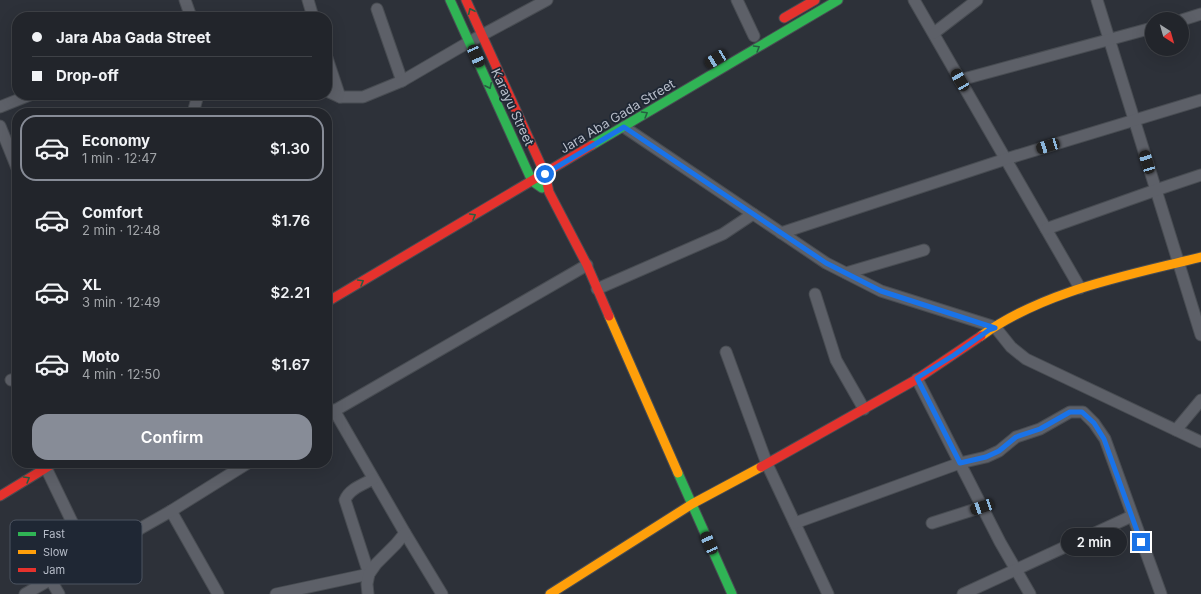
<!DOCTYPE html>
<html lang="en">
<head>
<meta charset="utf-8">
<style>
  body { margin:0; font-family:Inter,sans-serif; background:#2a2d33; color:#f1f3f6; height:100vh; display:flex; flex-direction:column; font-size:15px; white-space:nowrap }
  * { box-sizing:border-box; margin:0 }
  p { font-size:13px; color:#a2a5a9 }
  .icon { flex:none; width:22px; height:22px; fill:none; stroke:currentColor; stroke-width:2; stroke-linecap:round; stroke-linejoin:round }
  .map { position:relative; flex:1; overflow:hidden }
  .sheet { position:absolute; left:12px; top:108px; width:320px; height:360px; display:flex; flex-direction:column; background:#22252b; border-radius:16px; box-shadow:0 4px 16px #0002,0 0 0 1px #3f4247 }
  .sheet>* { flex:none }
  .banner { position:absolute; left:12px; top:12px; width:320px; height:88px; border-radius:16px; box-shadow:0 4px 16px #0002,0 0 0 1px #3f4247; display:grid; align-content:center; height:88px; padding:0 20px; background:#22252b }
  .needle { width:26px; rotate:143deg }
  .buttons { position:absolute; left:1145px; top:12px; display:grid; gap:8px }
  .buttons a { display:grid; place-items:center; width:44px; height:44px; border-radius:50%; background:#22252b; box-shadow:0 4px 16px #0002,0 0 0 1px #3f4247; font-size:20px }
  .end { position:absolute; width:18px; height:18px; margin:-9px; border:5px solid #1a73e8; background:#fff; box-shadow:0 0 0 2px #fff }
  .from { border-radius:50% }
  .bubble { position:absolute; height:28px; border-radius:14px; background:#22252b; box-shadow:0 4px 16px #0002,0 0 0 1px #3f4247; font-size:13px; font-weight:600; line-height:28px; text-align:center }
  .car { position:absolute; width:12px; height:24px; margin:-12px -6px; border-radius:5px; box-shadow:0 0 3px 1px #0007; background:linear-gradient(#222 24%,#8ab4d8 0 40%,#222 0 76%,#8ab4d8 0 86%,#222 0) }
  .banner b { display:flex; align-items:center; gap:14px; height:38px; font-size:15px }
  .banner b+b { border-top:1px solid #3f4247 }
  .banner i { width:10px; height:10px; background:#f1f3f6 }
  ul { padding:7px 0 0; list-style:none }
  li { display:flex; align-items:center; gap:12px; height:66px; margin:0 8px 6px; padding:0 12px; border:2px solid transparent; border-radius:16px }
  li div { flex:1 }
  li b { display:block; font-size:15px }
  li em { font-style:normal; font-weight:600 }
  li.current { border-color:#878c97 }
  li>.icon { width:36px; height:36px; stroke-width:1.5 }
  .primary-button { display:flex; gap:8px; margin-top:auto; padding:8px 20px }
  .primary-button a { flex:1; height:46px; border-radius:16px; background:#878c97; color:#fff; font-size:16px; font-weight:600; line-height:46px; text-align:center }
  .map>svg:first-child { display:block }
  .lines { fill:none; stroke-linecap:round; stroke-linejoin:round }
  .street-casing { stroke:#484c52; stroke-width:13 }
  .fast-casing { stroke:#484c52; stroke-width:11 }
  .slow-casing { stroke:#484c52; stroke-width:11 }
  .jam-casing { stroke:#484c52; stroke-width:11 }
  .street { stroke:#5d6068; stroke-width:11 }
  .fast { stroke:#30b455; stroke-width:9 }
  .slow { stroke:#ff9f0a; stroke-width:9 }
  .jam { stroke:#e5322d; stroke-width:9 }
  .oneway { stroke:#265f41 }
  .route { stroke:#1a73e8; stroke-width:5 }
  .labels { text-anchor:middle; stroke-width:3.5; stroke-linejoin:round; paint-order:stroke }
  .street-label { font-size:13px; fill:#b7bdc9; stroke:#1f2734 }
  .key { fill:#1f2734; stroke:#4d5461; stroke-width:1 }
  .key-label { font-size:11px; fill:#b7bdc9 }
</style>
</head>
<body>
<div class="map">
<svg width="1201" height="594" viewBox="0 0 1201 594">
  <rect width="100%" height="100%" fill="#2d3139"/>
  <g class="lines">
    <g class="street-casing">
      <g id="street">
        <polyline points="185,0 191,17"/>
        <polyline points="308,0 313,17"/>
        <polyline points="737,0 754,36"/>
        <polyline points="914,0 1080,288"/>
        <polyline points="1097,0 1201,335"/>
        <polyline points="377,9 402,81"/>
        <polyline points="1182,20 1201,14"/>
        <polyline points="934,33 977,0"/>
        <polyline points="327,58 340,97"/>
        <polyline points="960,80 1152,28"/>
        <polyline points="327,91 340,97 363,97 402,81 469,42 547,0"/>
        <polyline points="0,107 30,95"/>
        <polyline points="193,113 198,95"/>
        <polyline points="0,126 17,168"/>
        <polyline points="624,127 826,263 881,291 995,327 1011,347 1026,359 1201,442"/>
        <polyline points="1046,229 1156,190 1201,175"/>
        <polyline points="781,233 1006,159 1201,100"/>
        <polyline points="846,273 924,250"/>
        <polyline points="597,289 723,234 753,214"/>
        <polyline points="815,294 836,360 864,409"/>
        <polyline points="726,352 767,464 828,594"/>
        <polyline points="917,379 1000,542 1030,594"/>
        <polyline points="11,380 17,379"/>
        <polyline points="334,410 405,533 442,594"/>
        <polyline points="327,415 587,265"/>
        <polyline points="1176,430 1201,400"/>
        <polyline points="46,468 89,557"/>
        <polyline points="171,511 218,594"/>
        <polyline points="795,523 960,463 986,457 999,451 1016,437 1040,429 1070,412 1083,412 1094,423 1105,439 1161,594"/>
        <polyline points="932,523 982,507"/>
        <path d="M369 574 345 500C349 489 364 484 373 479"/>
        <polyline points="50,579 59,594"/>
        <polyline points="25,594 171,511 248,463"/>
        <polyline points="276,594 369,574"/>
        <polyline points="368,594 367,584 369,574 376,564 396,544 405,533"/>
        <polyline points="963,594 1132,516"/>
      </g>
    </g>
    <g class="fast-casing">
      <g id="fast">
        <polyline points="450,0 532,181 542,188"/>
        <polyline points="592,145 838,0"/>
        <polyline points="678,473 732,594"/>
      </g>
    </g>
    <g class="slow-casing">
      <g id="slow">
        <polyline points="609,316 678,473"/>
        <path d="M981 336C1045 290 1126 276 1201 257"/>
        <polyline points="550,594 692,504 761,467"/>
      </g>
    </g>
    <g class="jam-casing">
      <g id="jam">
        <polyline points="466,0 545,174 549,192 587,265 609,316"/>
        <polyline points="784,18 815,0"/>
        <polyline points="327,302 592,145"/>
        <polyline points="761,467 917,379 981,336"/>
        <polyline points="0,496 54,463"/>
      </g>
    </g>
    <use href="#street" class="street"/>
    <use href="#fast" class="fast"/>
    <use href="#slow" class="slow"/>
    <use href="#jam" class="jam"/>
  </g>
  <defs><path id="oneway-chevron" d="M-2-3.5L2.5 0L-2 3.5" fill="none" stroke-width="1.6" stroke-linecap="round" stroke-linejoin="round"/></defs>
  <g class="oneway">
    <use href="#oneway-chevron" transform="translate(471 11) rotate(-115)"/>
    <use href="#oneway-chevron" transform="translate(757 48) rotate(-31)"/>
    <use href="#oneway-chevron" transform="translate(489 86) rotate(65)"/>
    <use href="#oneway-chevron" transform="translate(645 114) rotate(-31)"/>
    <use href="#oneway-chevron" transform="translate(473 216) rotate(-30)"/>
    <use href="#oneway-chevron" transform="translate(361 282) rotate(-30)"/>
    <use href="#oneway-chevron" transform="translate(27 479) rotate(-31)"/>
  </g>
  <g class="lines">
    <polyline class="route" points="545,174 624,127 826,263 881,291 995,328 989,330 954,355 917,378 960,463 986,457 999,451 1016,437 1040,429 1070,412 1082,412 1094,423 1104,439 1141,542"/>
  </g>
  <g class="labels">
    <g class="street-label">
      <text transform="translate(513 107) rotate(65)" y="5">Karayu Street</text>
      <text transform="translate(617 116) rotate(-31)" y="5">Jara Aba Gada Street</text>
    </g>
  </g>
  <rect x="10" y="520" width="132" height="64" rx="6" class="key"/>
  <rect x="18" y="532" width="18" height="4" fill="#30b455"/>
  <rect x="18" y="550" width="18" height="4" fill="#ff9f0a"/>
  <rect x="18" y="568" width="18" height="4" fill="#e5322d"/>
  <g class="key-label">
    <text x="43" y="538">Fast</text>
    <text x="43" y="556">Slow</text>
    <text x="43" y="574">Jam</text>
  </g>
</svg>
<div class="buttons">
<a><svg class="needle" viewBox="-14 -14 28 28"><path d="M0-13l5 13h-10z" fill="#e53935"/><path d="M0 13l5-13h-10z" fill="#a2a5a9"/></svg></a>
</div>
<i class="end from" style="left:545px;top:174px"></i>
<i class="end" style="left:1141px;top:542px"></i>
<div class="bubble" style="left:1061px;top:528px;width:66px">2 min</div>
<i class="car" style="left:476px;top:56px;rotate:156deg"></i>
<i class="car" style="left:716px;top:59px;rotate:239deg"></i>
<i class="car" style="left:960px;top:80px;rotate:330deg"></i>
<i class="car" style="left:1048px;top:146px;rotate:253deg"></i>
<i class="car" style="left:1147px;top:162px;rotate:343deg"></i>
<i class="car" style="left:982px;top:507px;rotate:252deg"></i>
<i class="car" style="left:709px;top:543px;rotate:336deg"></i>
<div class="banner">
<b><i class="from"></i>Jara Aba Gada Street</b>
<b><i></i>Drop-off</b>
</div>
<section class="sheet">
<ul>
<li class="current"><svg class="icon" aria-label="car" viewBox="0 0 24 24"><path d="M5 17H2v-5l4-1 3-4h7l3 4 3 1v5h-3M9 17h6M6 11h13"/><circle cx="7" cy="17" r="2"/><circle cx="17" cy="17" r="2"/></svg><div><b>Economy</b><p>1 min · 12:47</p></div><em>$1.30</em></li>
<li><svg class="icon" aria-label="car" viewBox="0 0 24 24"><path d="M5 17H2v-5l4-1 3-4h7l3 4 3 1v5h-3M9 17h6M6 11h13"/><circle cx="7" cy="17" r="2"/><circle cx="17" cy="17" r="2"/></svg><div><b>Comfort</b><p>2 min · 12:48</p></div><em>$1.76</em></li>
<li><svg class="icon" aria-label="car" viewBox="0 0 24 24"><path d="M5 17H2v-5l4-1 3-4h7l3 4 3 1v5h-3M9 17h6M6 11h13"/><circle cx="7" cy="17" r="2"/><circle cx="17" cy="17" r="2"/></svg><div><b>XL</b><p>3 min · 12:49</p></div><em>$2.21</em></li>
<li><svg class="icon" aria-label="car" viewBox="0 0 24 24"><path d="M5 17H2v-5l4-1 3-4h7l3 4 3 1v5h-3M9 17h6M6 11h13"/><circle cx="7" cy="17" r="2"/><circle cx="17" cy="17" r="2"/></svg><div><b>Moto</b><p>4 min · 12:50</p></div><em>$1.67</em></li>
</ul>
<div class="primary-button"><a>Confirm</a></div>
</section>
</div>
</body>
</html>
